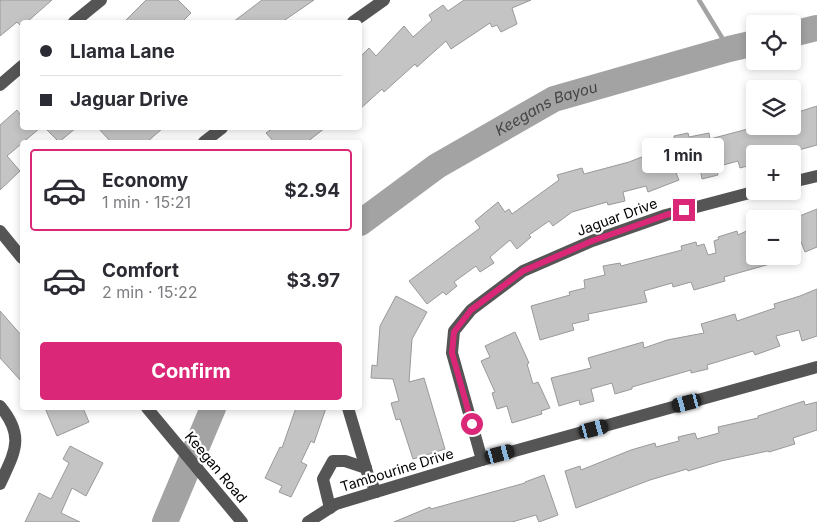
<!DOCTYPE html>
<html lang="en">
<head>
<meta charset="utf-8">
<style>
  body { margin:0; font-family:Inter,sans-serif; background:#f7f7f7; color:#2b2b33; height:100vh; display:flex; flex-direction:column; font-size:19px; white-space:nowrap }
  * { box-sizing:border-box; margin:0 }
  p { font-size:16px; color:#7c7c81 }
  .icon { flex:none; width:28px; height:28px; fill:none; stroke:currentColor; stroke-width:2; stroke-linecap:round; stroke-linejoin:round }
  .map { position:relative; flex:1; overflow:hidden }
  .drawer { position:absolute; left:20px; top:140px; width:342px; height:270px; display:flex; flex-direction:column; background:#fff; border-radius:5px; box-shadow:0 2px 8px #0003 }
  .drawer>* { flex:none }
  .banner { position:absolute; left:20px; top:20px; width:342px; height:110px; border-radius:5px; box-shadow:0 2px 8px #0003; display:grid; align-content:center; height:110px; padding:0 20px; background:#fff }
  .fabs { position:absolute; left:746px; top:15px; display:grid; gap:10px }
  .fabs a { display:grid; place-items:center; width:55px; height:55px; border-radius:5px; background:#fff; box-shadow:0 2px 8px #0003; font-size:25px }
  .end { position:absolute; width:22px; height:22px; margin:-11px; border:6px solid #db2777; background:#fff; box-shadow:0 0 0 2px #fff }
  .from { border-radius:50% }
  .bubble { position:absolute; height:35px; border-radius:5px; background:#fff; box-shadow:0 2px 8px #0003; font-size:16px; font-weight:700; line-height:35px; text-align:center }
  .car { position:absolute; width:15px; height:30px; margin:-15px -8px; border-radius:6px; box-shadow:0 0 4px 1px #0007; background:linear-gradient(#222 24%,#8ab4d8 0 40%,#222 0 76%,#8ab4d8 0 86%,#222 0) }
  .banner b { display:flex; align-items:center; gap:18px; height:48px; font-size:19px }
  .banner b+b { border-top:1px solid #e1e1e2 }
  .banner i { width:12px; height:12px; background:#2b2b33 }
  ul { padding:9px 0 0; list-style:none }
  li { display:flex; align-items:center; gap:15px; height:82px; margin:0 10px 8px; padding:0 10px; border:2px solid transparent; border-radius:5px }
  li div { flex:1 }
  li b { display:block; font-size:19px }
  li em { font-style:normal; font-weight:700 }
  li.selected { border-color:#db2777 }
  li>.icon { width:45px; height:45px; stroke-width:1.5 }
  .primary-button { display:flex; gap:10px; margin-top:auto; padding:10px 20px }
  .primary-button a { flex:1; height:58px; border-radius:5px; background:#db2777; color:#fff; font-size:20px; font-weight:700; line-height:58px; text-align:center }
  .map>svg:first-child { display:block }
  .lines { fill:none; stroke-linecap:round; stroke-linejoin:round }
  .stream { stroke:#a3a3a3; stroke-width:4.5 }
  .river { stroke:#a3a3a3; stroke-width:26 }
  .building { fill:#c4c4c4; stroke:#999 }
  .minor { stroke:#555; stroke-width:12 }
  .route { stroke:#db2777; stroke-width:6 }
  .labels { text-anchor:middle; stroke-width:4.5; stroke-linejoin:round; paint-order:stroke }
  .street-label { font-size:14px; fill:#000; stroke:#fff }
  .water-label { font-size:15px; font-style:italic; fill:#444; stroke:#fff }
</style>
</head>
<body>
<div class="map">
<svg width="817" height="522" viewBox="0 0 817 522">
  <rect width="100%" height="100%" fill="#fff"/>
  <g class="lines">
    <polyline class="stream" points="699,0 729,49"/>
    <g class="river">
      <polyline points="792,34 817,28"/>
      <path id="s1" d="M360 223 437 166 554 99 729 49 755 43"/>
      <polyline points="165,522 213,408"/>
    </g>
  </g>
  <g class="building">
    <polygon points="0,0 52,0 27,22 22,22 22,27 17,22 0,36"/>
    <polygon points="146,0 178,0 191,13 182,22 124,22"/>
    <polygon points="262,0 314,0 282,22 233,22"/>
    <polygon points="464,0 531,0 512,8 517,24 501,32 497,25 492,27 490,23 451,49 446,41 417,67 415,64 384,92 382,89 360,109 360,57 369,48 376,56 404,26 413,37 432,20 429,15 443,5 448,11"/>
    <polygon points="817,106 817,145 795,151 796,154 778,154 776,146 755,152 755,164 740,168 738,161 716,167 718,175 702,179 700,168 676,173 679,180 648,192 646,186 623,192 625,201 608,205 607,202 572,212 553,226 549,221 529,235 531,237 517,249 510,240 490,257 494,263 480,272 476,266 454,282 457,286 446,295 443,292 427,304 409,281 480,228 475,221 498,202 505,212 509,209 512,214 559,180 557,175 582,168 584,174 629,162 675,144 674,136 688,133 689,137 709,133 710,139 759,126 792,126 792,114"/>
    <polygon points="17,110 22,117 22,128 40,128 7,156 20,171 0,190 0,125"/>
    <polygon points="45,128 76,128 59,142"/>
    <polygon points="98,128 163,128 147,142 111,142"/>
    <polygon points="273,128 325,128 307,142 274,142 266,133"/>
    <polygon points="817,209 817,247 805,252 792,219"/>
    <polygon points="755,227 755,256 784,256 784,260 724,277 725,281 694,290 691,282 673,287 672,283 644,291 647,302 588,314 589,320 572,324 574,330 540,340 531,306 570,295 569,292 585,288 584,280 605,275 603,266 620,263 621,266 682,250 681,246 696,242 697,246 704,244 708,255 716,253 714,241 719,239 718,237 737,231 738,235"/>
    <polygon points="817,289 817,336 802,341 799,330 776,336 780,346 755,355 753,351 707,365 708,369 691,373 691,370 632,387 632,389 615,394 612,383 591,389 594,401 580,405 579,400 559,406 551,378 591,368 588,358 643,342 644,348 667,340 704,333 701,324 735,314 737,321 775,308 774,304 800,296"/>
    <polygon points="396,296 427,312 412,339 409,382 424,378 445,449 413,459 400,419 396,420 391,403 399,401 393,379 371,378 372,365 377,366 380,326"/>
    <polygon points="0,311 22,336 22,382 0,358"/>
    <polygon points="515,332 529,363 527,364 533,384 538,382 550,408 541,411 542,414 512,423 507,406 497,409 492,393 495,392 481,361 490,357 485,346"/>
    <polygon points="804,401 805,405 817,402 817,430 793,438 795,444 769,452 768,451 721,461 688,471 687,469 650,480 576,508 565,471 580,466 581,470 631,450 655,443 656,447 679,441 678,437 695,433 697,439 719,433 718,427 758,418 758,416"/>
    <polygon points="45,408 83,408 89,422 57,436"/>
    <polygon points="296,408 326,408 314,443 311,441 301,462 307,465 291,497 279,492 282,486 265,478 280,447 282,448"/>
    <polygon points="70,446 103,463 86,496 72,488 61,513 80,522 25,522 39,493 51,499 69,463 63,459"/>
    <polygon points="544,475 558,515 539,522 536,515 512,522 394,522 430,507 431,509 525,483 525,482"/>
  </g>
  <g class="lines">
    <g class="minor">
      <polyline points="74,22 101,0"/>
      <polyline points="353,22 384,0"/>
      <polyline points="0,85 22,66"/>
      <polyline points="204,142 222,128"/>
      <polyline points="792,182 817,176"/>
      <polyline points="0,231 22,258"/>
      <path d="M0 406C26 437 14 453 0 484"/>
      <polyline points="147,408 242,522"/>
      <polyline points="348,408 368,475 376,492"/>
      <polyline points="482,460 452,353 454,331 471,310 523,271 592,241 666,215 757,191"/>
      <polyline points="330,508 323,479 333,461 345,461 366,468"/>
      <polyline points="308,522 336,504 482,460 817,367"/>
    </g>
  </g>
  <g class="lines">
    <polyline class="route" points="472,424 452,353 454,332 471,310 523,271 592,241 666,215 684,210"/>
  </g>
  <g class="labels">
    <g class="street-label">
      <text transform="translate(617 217) rotate(-20)" y="5">Jaguar Drive</text>
      <text transform="translate(216 467) rotate(50)" y="5">Keegan Road</text>
      <text transform="translate(397 470) rotate(-17)" y="5">Tambourine Drive</text>
    </g>
    <g class="water-label">
      <text dy="5" stroke="none"><textPath href="#s1" startOffset="220">Keegans Bayou</textPath></text>
    </g>
  </g>
</svg>
<div class="fabs">
<a><svg class="icon" aria-label="locate" viewBox="0 0 24 24"><circle cx="12" cy="12" r="6"/><path d="M12 2v4M12 18v4M2 12h4M18 12h4"/></svg></a>
<a><svg class="icon" aria-label="layers" viewBox="0 0 24 24"><path d="M12 4l9 5-9 5-9-5zM3 14l9 5 9-5"/></svg></a>
<a>+</a>
<a>−</a>
</div>
<i class="end from" style="left:472px;top:424px"></i>
<i class="end" style="left:684px;top:210px"></i>
<div class="bubble" style="left:642px;top:138px;width:82px">1 min</div>
<i class="car" style="left:687px;top:403px;rotate:255deg"></i>
<i class="car" style="left:594px;top:429px;rotate:75deg"></i>
<i class="car" style="left:500px;top:454px;rotate:75deg"></i>
<div class="banner">
<b><i class="from"></i>Llama Lane</b>
<b><i></i>Jaguar Drive</b>
</div>
<section class="drawer">
<ul>
<li class="selected"><svg class="icon" aria-label="car" viewBox="0 0 24 24"><path d="M5 17H2v-5l4-1 3-4h7l3 4 3 1v5h-3M9 17h6M6 11h13"/><circle cx="7" cy="17" r="2"/><circle cx="17" cy="17" r="2"/></svg><div><b>Economy</b><p>1 min · 15:21</p></div><em>$2.94</em></li>
<li><svg class="icon" aria-label="car" viewBox="0 0 24 24"><path d="M5 17H2v-5l4-1 3-4h7l3 4 3 1v5h-3M9 17h6M6 11h13"/><circle cx="7" cy="17" r="2"/><circle cx="17" cy="17" r="2"/></svg><div><b>Comfort</b><p>2 min · 15:22</p></div><em>$3.97</em></li>
</ul>
<div class="primary-button"><a>Confirm</a></div>
</section>
</div>
</body>
</html>
